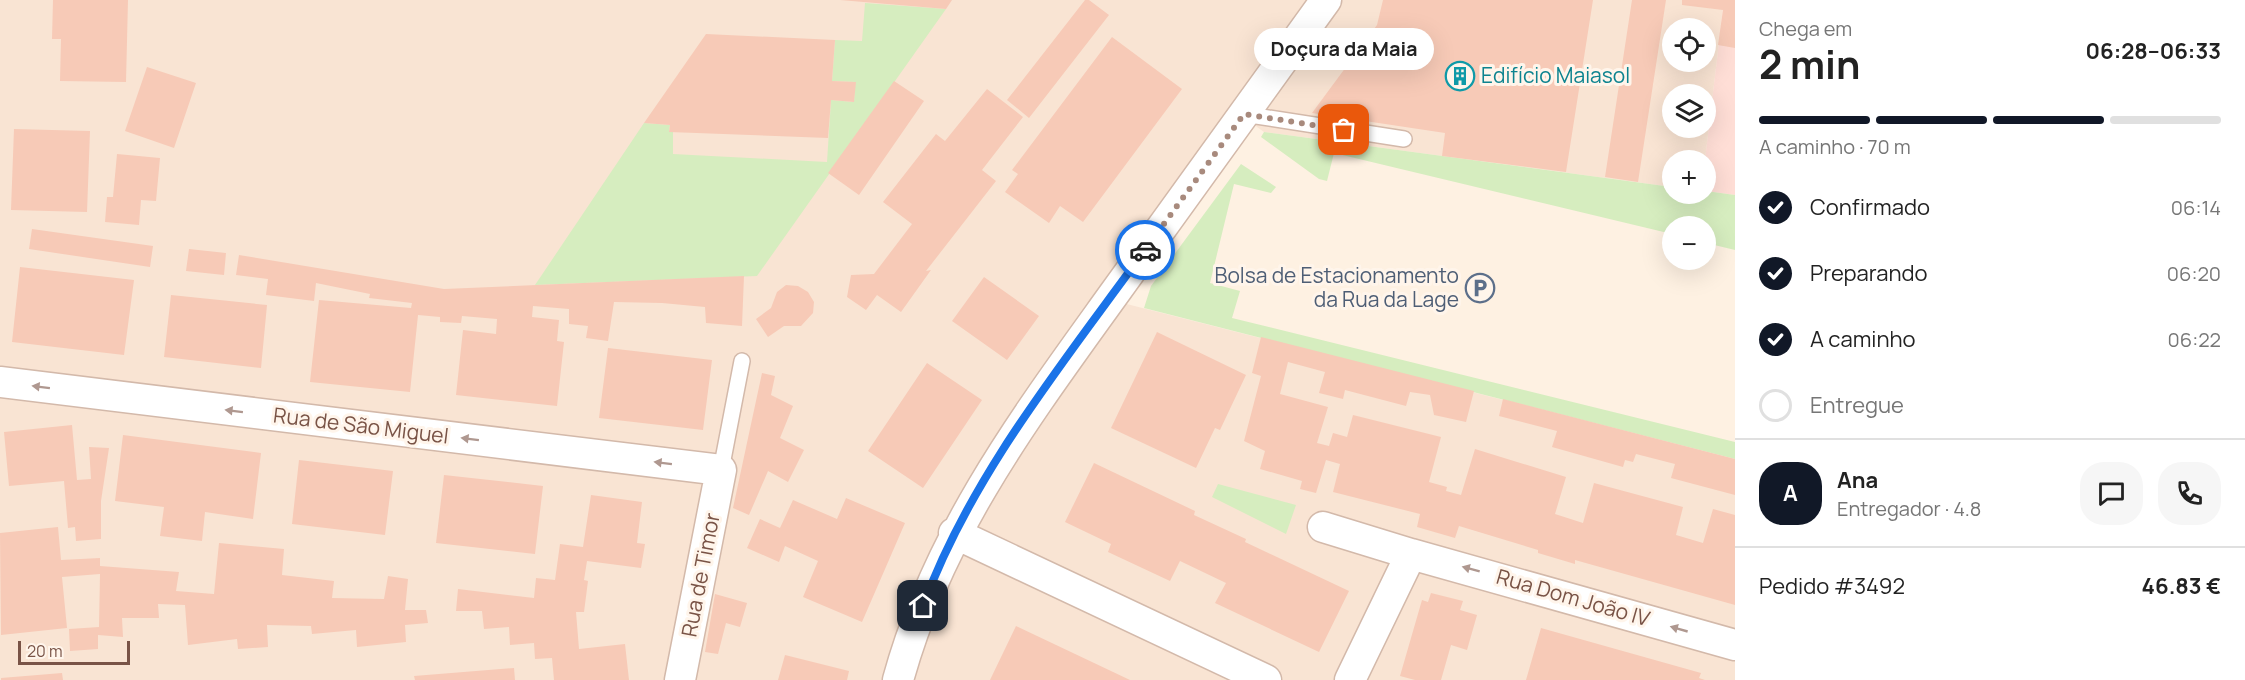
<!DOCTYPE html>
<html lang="pt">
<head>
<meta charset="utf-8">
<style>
	body { margin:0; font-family:Manrope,sans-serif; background:#f6f6f6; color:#222; height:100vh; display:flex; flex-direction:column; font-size:22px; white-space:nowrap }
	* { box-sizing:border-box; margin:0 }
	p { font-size:20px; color:#767676 }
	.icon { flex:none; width:33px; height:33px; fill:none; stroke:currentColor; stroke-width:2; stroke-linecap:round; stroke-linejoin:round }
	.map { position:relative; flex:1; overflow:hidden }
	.drawer { display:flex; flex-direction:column; background:#fff; width:510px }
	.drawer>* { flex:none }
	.controls { position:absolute; left:1662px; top:18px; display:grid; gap:12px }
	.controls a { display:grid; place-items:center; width:54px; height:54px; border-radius:50%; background:#fff; box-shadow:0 6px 24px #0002; font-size:30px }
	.scale { position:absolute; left:18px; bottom:15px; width:112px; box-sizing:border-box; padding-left:6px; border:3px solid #795346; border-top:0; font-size:16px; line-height:21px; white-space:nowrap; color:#795346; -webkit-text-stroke:4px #fff5eb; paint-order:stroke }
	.pin { position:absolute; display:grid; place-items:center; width:51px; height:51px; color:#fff; margin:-26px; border-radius:12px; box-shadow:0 3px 9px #0006 }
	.courier { position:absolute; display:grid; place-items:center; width:60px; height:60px; margin:-30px; border:4px solid #1a73e8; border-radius:50%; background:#fff; color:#222; box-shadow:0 2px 8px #0007 }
	.bubble { position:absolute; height:42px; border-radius:21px; background:#fff; box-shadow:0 6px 24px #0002; font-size:20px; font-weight:700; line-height:42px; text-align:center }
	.headline em { font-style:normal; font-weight:700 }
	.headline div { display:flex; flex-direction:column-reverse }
	.headline { display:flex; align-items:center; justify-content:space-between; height:102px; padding:0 24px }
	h1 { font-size:39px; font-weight:700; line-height:45px }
	.bar { display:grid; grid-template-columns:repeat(4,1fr); gap:9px 6px; align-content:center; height:72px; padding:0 24px }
	.bar i { height:8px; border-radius:4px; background:#e0e0e0 }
	.bar .on { background:#111827 }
	.bar p { grid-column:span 4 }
	.line { display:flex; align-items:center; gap:15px; padding:0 24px; border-top:2px solid #e0e0e0 }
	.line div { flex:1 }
	.round { display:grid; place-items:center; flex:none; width:63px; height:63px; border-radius:24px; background:#f6f6f6 }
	ol { padding:0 24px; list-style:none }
	li { display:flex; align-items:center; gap:18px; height:66px }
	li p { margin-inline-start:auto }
	li .icon { padding:6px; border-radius:50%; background:#111827; color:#fff; stroke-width:4 }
	li:last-child { color:#767676 }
	li i { width:33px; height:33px; border:3px solid #e0e0e0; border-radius:50% }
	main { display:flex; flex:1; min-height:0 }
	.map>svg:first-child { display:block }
	.residential { fill:#f9e4d3; fill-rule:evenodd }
	.commercial { fill:#ffded6 }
	.green { fill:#d6edbf }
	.building { fill:#f7cab7 }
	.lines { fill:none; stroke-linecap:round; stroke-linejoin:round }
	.lane-casing { stroke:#d3b9aa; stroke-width:18 }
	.street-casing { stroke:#d3b9aa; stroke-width:33 }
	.lane { stroke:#fff; stroke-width:15 }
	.street { stroke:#fff; stroke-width:30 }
	.oneway { fill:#af9890 }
	.done { stroke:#a88a7d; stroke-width:6; stroke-dasharray:0 10.8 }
	.route { stroke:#1a73e8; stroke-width:8 }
	.labels { text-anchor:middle; stroke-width:6; stroke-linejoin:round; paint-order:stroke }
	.culture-label { font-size:21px; fill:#0d838f; stroke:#fff5eb; text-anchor:start }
	.service-label { font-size:21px; fill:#4e5e75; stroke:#fff5eb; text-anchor:end }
	.street-label { font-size:21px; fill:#795346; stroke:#fff5eb }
</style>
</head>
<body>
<main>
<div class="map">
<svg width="1735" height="680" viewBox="0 0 1735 680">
	<rect width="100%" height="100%" fill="#fef1e2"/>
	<path class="residential" d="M0 0H1320L1012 428 892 680H0Z
		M1331 0H1724L1705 160H1672V187L1264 132 1246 119ZM1672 28H1706V62H1672ZM1672 94H1706V128H1672Z
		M1111 300 1735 459V680H1273L959 531Z
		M956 537 1260 680H903Z"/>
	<path class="commercial" d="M1724 0H1735V195L1706 191 1705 160Z"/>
	<path class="green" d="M865 3 946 9 757 276 535 285 644 123 670 125 669 131 673 132V154L827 162 831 100 854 102 855 82 832 81 835 40 862 41Z
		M1264 132 1672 187V194H1706V191L1735 195V250L1706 243V226H1672V234L1334 153 1327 181 1319 179 1261 137Z
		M1241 164 1276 187 1271 193 1234 184 1210 283 1240 291 1232 318 1735 442V459L1144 308 1151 286Z
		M1218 484 1296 505 1286 534 1212 497Z"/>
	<path class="building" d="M53 0H128L126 82 60 81 61 39H52Z
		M840 0H952L946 9Z
		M1085 0H1089L1109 15 1029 118 1007 100Z
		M1383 0H1593L1566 172 1442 156 1445 133 1312 113 1377 25Z
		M1632 0H1666L1638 182 1605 177Z
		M1682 0H1735V48L1718 45 1723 10 1682 5Z
		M706 34 835 40 832 81 856 82 854 102 831 100 828 138 669 132 670 125 644 123Z
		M1112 37 1182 89 1083 222 1060 206 1049 223 1005 192 1018 174 1012 170Z
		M147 67 196 83 174 148 125 131Z
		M894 81 924 101 859 195 828 173Z
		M987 89 1023 117 982 170 996 181 926 271 931 270 901 312 877 295 866 310 847 297 851 275 874 274 912 224 883 202 936 134 945 141Z
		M14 129 90 131 87 212 11 210Z
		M117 154 160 158 156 201 141 200 139 225 105 222 107 197H113Z
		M32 229 153 246 150 267 29 249Z
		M189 249 226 253 224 275 186 271Z
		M239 255 444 289 744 276 742 326 706 323 705 307 662 303 614 302 608 341 586 338 588 326 569 324V309L533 306 532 317 559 320 557 341 564 342 557 406 456 395 463 330 496 334 497 319 462 316 461 323 440 322V317L418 315 410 392 310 382 319 300 411 308 412 303 369 298 370 294 316 283 314 301 266 295 268 279 236 275Z
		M20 267 134 280 124 355 12 342Z
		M984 277 1039 316 1007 360 952 321Z
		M786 285 798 286 808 292 814 302 813 313 801 326H784L768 337 756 319 771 308 777 292Z
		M171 295 267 305 261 368 164 357Z
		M1157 332 1246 375 1220 430 1215 428 1196 468 1111 428Z
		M1261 337 1474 391 1466 422 1434 415 1430 395 1410 392 1406 406 1345 390 1343 399 1319 393 1325 372 1288 362 1280 394 1328 407 1317 443 1329 446 1333 433 1347 437 1353 415 1441 437 1429 482 1447 487 1446 491 1461 495 1475 449 1566 477 1555 514 1583 523 1594 483 1683 507 1676 535 1703 543 1713 509 1735 515V605L1575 560V564L1538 553V550L1459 526 1455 538 1417 527 1420 514 1333 492 1340 464 1326 460 1316 493 1300 489 1302 481 1260 469 1265 451 1244 441 1261 376 1252 373Z
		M608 348 712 360 703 430 599 418Z
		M927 363 982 400 923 488 868 451Z
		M762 373 775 376 771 395 793 406 780 438 804 450 788 482 768 471 749 515 733 508Z
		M1503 399 1735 459V495L1671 478 1675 464 1636 454 1633 462 1625 460 1623 467 1552 447 1557 431 1499 416Z
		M72 425 77 480 91 479 89 447 109 448 101 501V539L76 541 75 527 68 528 64 481 9 486 4 432Z
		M123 435 261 453 253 519 205 512 202 541 160 536 164 507 115 501Z
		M299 460 393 471 385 535 292 524Z
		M1094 463 1195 511 1194 515 1246 539 1245 542 1349 591 1319 652 1215 603 1226 583 1180 561 1170 581 1108 552 1111 544 1065 522Z
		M444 475 543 486 535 554 436 543Z
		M591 495 642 502 637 543 645 544 641 568 587 561 584 580 588 581 584 612H576L579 649 625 644 629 680H554L552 658 535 659 534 643 510 645 509 627 484 629 482 611H456L458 589 534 598 536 578 555 580 560 544 583 547Z
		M846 498 905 523 862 622 803 597 818 561 785 546 779 562 747 548 760 519 780 528 793 500 837 519Z
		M58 527 61 560 100 558V566L179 572 176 591 214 594 219 543 284 549 282 575 334 581 332 598 384 599 388 576 408 579 405 610H426L428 623 405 625 406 642 357 647 356 630 312 634 311 626 267 625 268 647 238 649 237 639 188 645 185 605 158 604 159 618H122L123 637 98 635V649L70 651 69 629 99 627 100 574 62 577 67 628 1 635 0 533Z
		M1431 593 1463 601 1460 610 1477 615 1467 650 1451 645 1441 680H1415L1400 676 1422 600 1428 602Z
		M715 594 747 603 740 627 726 623 718 654 705 652Z
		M1016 626 1130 680H990Z
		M1541 628 1701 673 1699 678 1705 680H1526Z
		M785 655 849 671 847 680H778Z
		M514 668 515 680H415L414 676Z
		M62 673 63 680H1V678Z"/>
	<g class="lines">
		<g class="lane-casing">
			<path id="lane" d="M1243 114 1404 139
				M721 470 742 361"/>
		</g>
		<g class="street-casing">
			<path id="street" d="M0 382 721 470 680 680
				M1323 527 1411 554
				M954 533 1266 680
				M898 680C938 534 1024 419 1111 298 1182 198 1254 99 1326 0
				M1350 680 1411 554 1735 645"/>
		</g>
		<use href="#lane" class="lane"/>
		<use href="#street" class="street"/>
	</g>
	<defs><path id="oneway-solid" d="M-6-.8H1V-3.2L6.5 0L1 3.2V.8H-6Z" transform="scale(1.5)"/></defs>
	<g class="oneway">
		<use href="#oneway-solid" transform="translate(41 387) rotate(-173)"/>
		<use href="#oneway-solid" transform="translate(234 411) rotate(-173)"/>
		<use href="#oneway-solid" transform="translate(470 439) rotate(-173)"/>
		<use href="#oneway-solid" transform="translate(663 463) rotate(-173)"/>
		<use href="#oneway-solid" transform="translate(1471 569) rotate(-165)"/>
		<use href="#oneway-solid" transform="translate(1679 629) rotate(-164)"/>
	</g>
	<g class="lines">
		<path class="done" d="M1145 250 1244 114 1344 130"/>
		<path class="route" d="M923 606C971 475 1064 362 1145 250"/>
	</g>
	<defs>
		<g id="building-ring" transform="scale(1.5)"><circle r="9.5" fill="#fff5eb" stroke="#0f9aa8" stroke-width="1.5"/><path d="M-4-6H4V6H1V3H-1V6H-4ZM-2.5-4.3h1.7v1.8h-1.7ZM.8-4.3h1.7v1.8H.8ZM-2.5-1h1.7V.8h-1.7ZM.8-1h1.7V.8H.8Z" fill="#0f9aa8"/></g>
		<g id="parking-ring" transform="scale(1.5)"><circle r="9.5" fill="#fff5eb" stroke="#5c6f8a" stroke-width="1.5"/><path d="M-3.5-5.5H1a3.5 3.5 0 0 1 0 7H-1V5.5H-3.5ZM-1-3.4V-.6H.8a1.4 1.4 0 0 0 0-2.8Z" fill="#5c6f8a"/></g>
	</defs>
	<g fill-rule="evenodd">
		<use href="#building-ring" x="1460" y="76"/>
		<use href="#parking-ring" x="1480" y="288"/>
	</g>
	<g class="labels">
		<g class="culture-label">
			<text x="1481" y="83">Edifício Maiasol</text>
		</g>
		<g class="service-label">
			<text x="1459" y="283">Bolsa de Estacionamento<tspan x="1459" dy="24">da Rua da Lage</tspan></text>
		</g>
		<g class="street-label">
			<text transform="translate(361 426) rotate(7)" y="7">Rua de São Miguel</text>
			<text transform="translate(701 575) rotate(-79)" y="7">Rua de Timor</text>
			<text transform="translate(1573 598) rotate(16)" y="7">Rua Dom João IV</text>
		</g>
	</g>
</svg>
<div class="controls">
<a><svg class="icon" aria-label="locate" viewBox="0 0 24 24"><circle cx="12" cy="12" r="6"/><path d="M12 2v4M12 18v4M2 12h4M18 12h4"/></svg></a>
<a><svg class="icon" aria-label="layers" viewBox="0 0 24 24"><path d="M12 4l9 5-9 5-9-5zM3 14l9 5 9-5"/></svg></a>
<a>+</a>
<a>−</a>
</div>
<div class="scale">20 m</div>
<div class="pin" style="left:1344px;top:130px;background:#ea580c"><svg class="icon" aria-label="bag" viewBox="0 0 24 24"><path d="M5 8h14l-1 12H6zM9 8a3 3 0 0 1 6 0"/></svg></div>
<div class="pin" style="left:923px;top:606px;background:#1f2937"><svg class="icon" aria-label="home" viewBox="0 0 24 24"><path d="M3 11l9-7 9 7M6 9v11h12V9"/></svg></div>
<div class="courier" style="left:1145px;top:250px"><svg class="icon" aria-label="car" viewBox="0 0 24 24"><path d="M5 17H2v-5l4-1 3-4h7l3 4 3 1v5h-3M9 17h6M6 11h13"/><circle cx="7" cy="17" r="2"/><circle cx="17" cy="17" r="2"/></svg></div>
<div class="bubble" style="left:1254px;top:28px;width:180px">Doçura da Maia</div>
</div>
<section class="drawer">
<div class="headline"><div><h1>2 min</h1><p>Chega em</p></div><em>06:28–06:33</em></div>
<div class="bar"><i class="on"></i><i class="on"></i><i class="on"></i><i></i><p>A caminho · 70 m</p></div>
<ol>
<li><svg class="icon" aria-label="check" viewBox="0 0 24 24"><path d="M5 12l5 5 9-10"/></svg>Confirmado<p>06:14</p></li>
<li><svg class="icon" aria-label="check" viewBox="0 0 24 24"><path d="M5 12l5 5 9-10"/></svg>Preparando<p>06:20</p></li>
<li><svg class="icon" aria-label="check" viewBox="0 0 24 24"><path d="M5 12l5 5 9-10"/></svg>A caminho<p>06:22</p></li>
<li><i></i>Entregue</li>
</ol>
<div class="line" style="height:108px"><b class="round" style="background:#111827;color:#fff">A</b><div><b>Ana</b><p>Entregador · 4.8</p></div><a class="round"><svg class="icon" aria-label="chat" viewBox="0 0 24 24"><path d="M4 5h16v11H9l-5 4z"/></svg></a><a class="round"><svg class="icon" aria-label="phone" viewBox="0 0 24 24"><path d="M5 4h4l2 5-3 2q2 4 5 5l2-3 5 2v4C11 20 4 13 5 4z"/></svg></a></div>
<div class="line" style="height:78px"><div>Pedido #3492</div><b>46.83 €</b></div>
</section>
</main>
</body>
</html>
